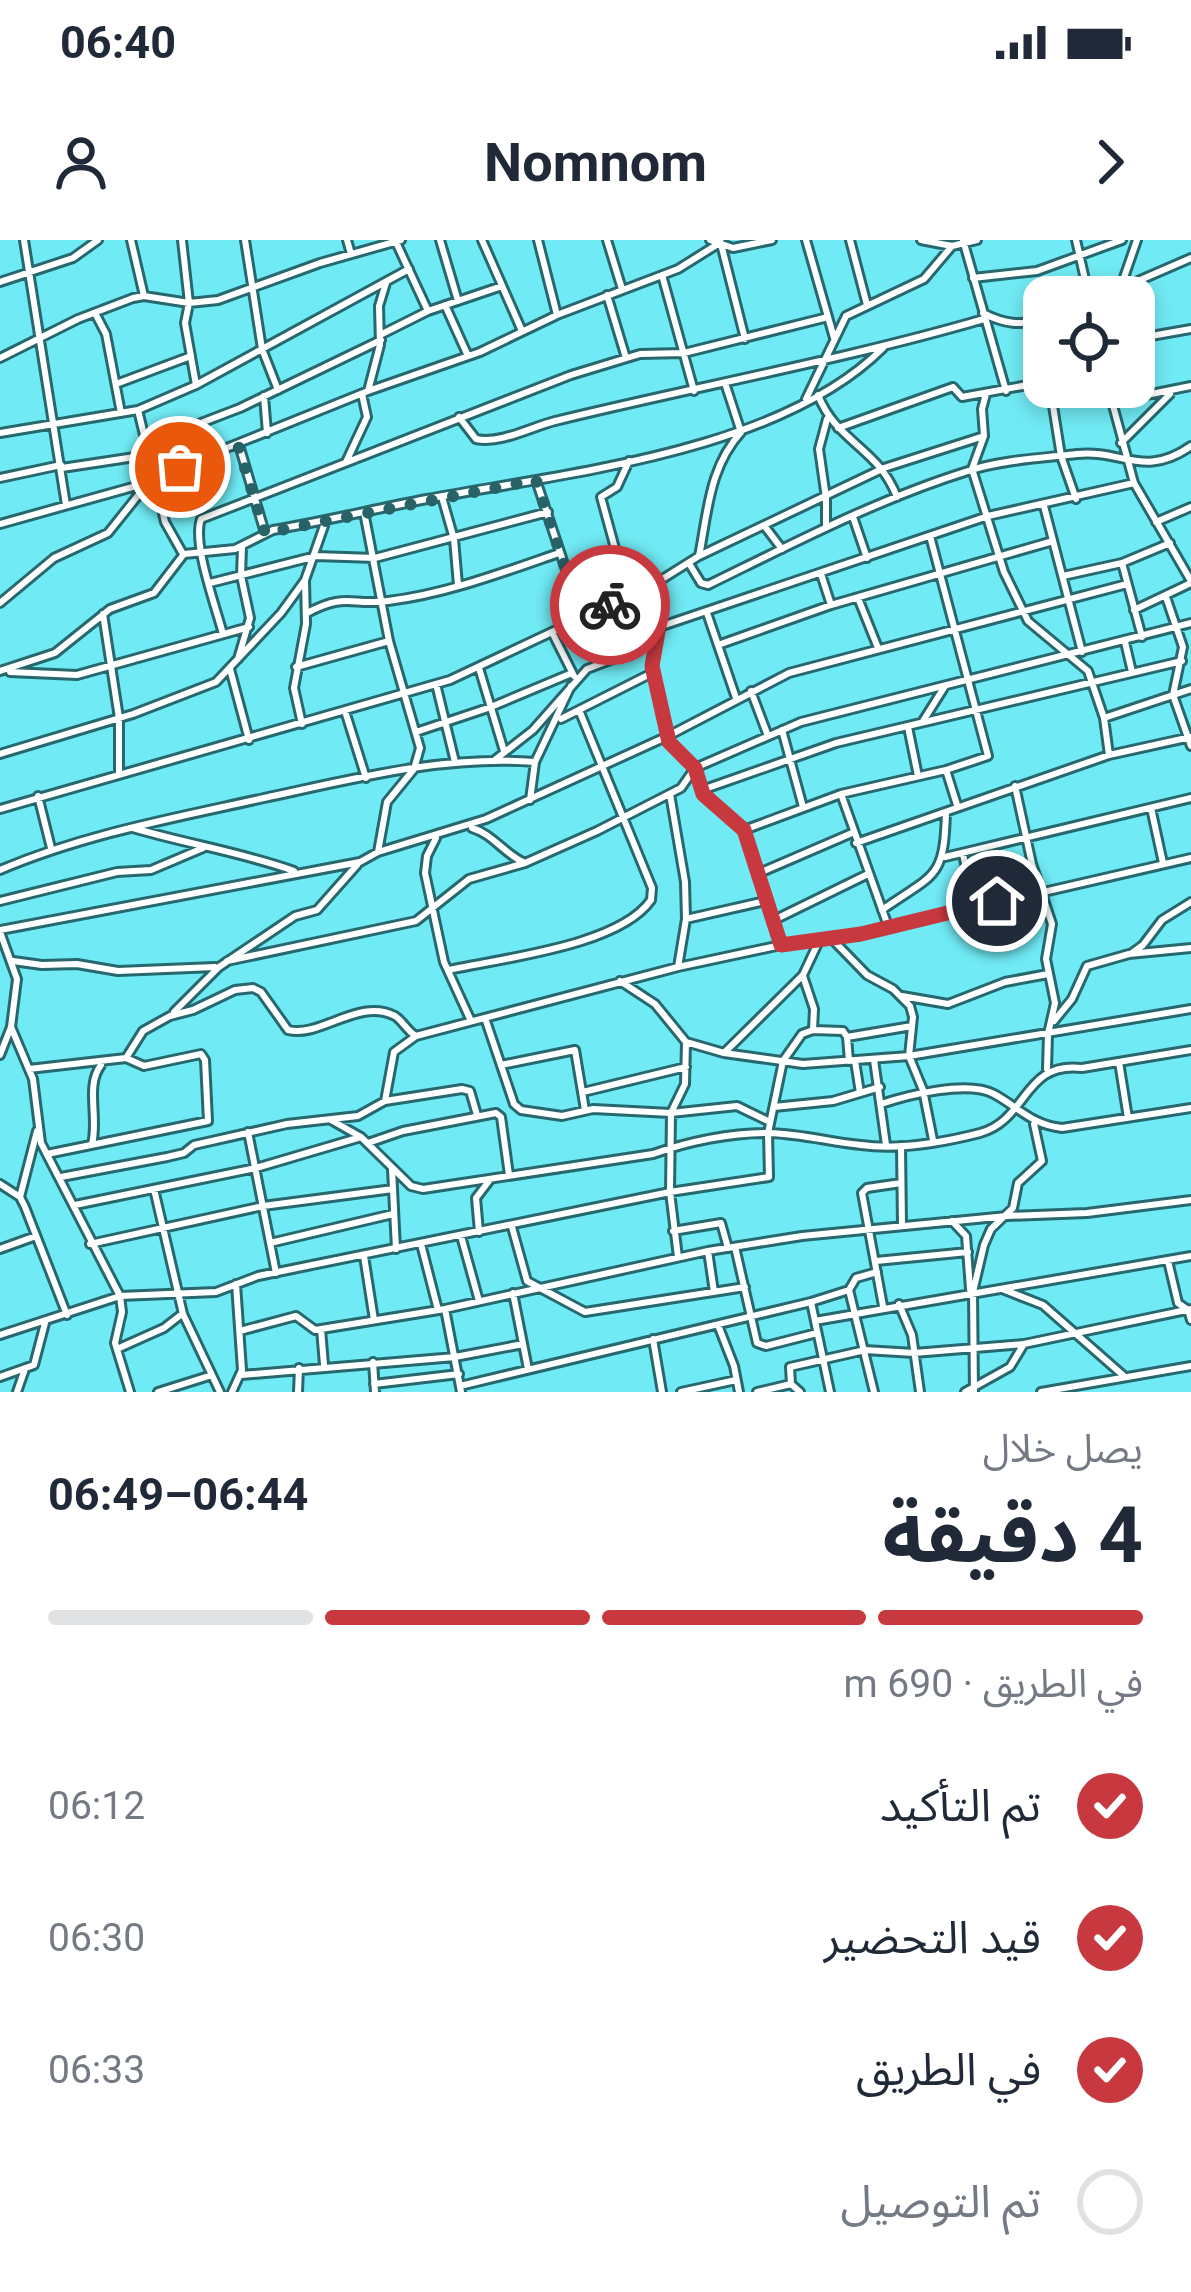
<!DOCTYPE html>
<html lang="ar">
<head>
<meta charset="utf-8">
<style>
	body { margin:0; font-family:Roboto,"Noto Sans Arabic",sans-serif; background:#f2f2f3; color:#1f2937; direction:rtl; height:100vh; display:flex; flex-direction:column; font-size:45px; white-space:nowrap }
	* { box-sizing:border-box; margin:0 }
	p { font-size:39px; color:#747a83 }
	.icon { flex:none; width:66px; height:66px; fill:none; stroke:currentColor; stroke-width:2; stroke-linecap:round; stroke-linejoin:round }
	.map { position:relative; height:1152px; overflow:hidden; direction:ltr }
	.side { display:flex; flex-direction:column; background:#fff; flex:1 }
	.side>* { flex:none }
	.fabs { position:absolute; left:1023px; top:36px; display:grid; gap:24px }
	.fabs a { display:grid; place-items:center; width:132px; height:132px; border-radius:24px; background:#fff; box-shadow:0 6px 18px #0003; font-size:60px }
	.pin { position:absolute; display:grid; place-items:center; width:102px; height:102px; color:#fff; margin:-51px; border:6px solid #fff; border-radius:50%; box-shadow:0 3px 12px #0007 }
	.courier { position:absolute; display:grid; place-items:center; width:120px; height:120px; margin:-60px; border:9px solid #c8393f; border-radius:50%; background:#fff; color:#222; box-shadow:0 3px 15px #0007 }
	.head em { font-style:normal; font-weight:700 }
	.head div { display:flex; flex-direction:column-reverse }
	.head { display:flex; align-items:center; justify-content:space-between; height:204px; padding:0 48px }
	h1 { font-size:78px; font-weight:700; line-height:90px }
	.bar { display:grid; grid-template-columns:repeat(4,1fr); gap:18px 12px; align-content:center; height:144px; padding:0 48px }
	.bar i { height:15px; border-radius:9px; background:#e0e1e3 }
	.bar .active { background:#c8393f }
	.bar p { grid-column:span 4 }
	ol { padding:0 48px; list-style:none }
	li { display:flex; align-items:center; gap:36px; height:132px }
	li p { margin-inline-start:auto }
	li .icon { padding:12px; border-radius:50%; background:#c8393f; color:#fff; stroke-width:4 }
	li:last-child { color:#747a83 }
	li i { width:66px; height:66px; border:6px solid #e0e1e3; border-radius:50% }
	.status { display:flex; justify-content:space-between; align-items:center; height:84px; padding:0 60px; background:#fff; direction:ltr }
	.status svg { height:33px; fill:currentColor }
	header { display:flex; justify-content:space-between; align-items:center; height:156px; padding:0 48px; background:#fff; font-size:54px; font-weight:700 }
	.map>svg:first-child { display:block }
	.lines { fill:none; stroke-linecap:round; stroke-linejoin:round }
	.street-casing { stroke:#26686d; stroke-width:12 }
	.street { stroke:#fff; stroke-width:6 }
	.done { stroke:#276266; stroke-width:12; stroke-dasharray:0 21.6 }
	.route { stroke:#c8393f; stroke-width:15 }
</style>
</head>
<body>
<div class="status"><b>06:40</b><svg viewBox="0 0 49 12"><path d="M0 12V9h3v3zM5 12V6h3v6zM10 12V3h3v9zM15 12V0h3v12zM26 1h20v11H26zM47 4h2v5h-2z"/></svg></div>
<header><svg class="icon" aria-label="forward" viewBox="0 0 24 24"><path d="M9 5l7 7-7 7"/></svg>Nomnom<svg class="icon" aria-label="person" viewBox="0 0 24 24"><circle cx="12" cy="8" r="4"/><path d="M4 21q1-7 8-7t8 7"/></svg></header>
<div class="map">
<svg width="1191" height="1152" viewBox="0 0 1191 1152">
	<rect width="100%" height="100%" fill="#70eaf4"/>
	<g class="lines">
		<g class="street-casing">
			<path id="street" d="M24 0 66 265
				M131 0 144 56
				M182 0 189 63 185 83 196 145
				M245 0 262 109 278 150
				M347 0 351 14
				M395 0 428 71
				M440 0 458 61
				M482 0 522 91
				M538 0 557 75
				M607 0 622 49
				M710 0 733 8 772 0
				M720 0 745 99
				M806 0 834 98
				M850 0 867 65
				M921 0 952 6 977 0
				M963 0 1006 151
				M1076 0 1089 57
				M662 35 694 151
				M973 38 1037 31 1122 0
				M0 42 73 18 98 0
				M1120 49 1137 0
				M607 55 626 118
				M1101 57 1191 18
				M445 65 468 116
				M95 73 106 94 121 173
				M983 73C1004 84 1021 86 1044 79
				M382 94 428 71 502 46
				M1134 99 1191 89
				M0 118 78 79 133 58 144 56 189 63 218 60 320 23 401 0
				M725 143 740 189
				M116 144 191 116
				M1050 147 1061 216 1076 259
				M1108 147 1134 243 1191 341
				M368 151 380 105 379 66 386 43
				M986 154 982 169 984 196 972 229 1004 332 1028 381 1088 431 1104 478 1109 515
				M818 155C837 203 878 207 897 257
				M264 156 267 193
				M806 159 846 76 924 39 952 6
				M1112 162 1191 146
				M138 170 165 282 183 314
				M459 177 476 199C501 204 531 187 555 181 698 146 843 120 984 79
				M838 188 953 147 962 157 1044 142
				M0 193 138 170 196 145 409 29
				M1121 203 1170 154
				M146 204 240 168 381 100
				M239 205 265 293
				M346 222 367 177 362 154
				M62 228 148 215
				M0 238 61 225
				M536 240 582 378
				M442 257 454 299 458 345
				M1044 266 1082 412
				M364 272 389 401 420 508 414 529 387 562 378 612
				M853 277 867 318
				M1156 282 1191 267
				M0 284 147 243
				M826 287V258L819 209 827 179
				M766 288 782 309
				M699 316C708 271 709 227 742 191
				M1122 323 1142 397
				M690 325 701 343 708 345C792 304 878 259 968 231 1001 220 1042 218 1077 214 1122 209 1144 239 1191 206
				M821 334 831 365
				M1063 336 1122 323 1170 303
				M210 343 316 316 375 318 548 272
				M656 343 661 374 653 426 669 502 695 528 703 554 744 590 781 705
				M628 356 601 257 617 247 629 221
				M1166 357 1183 407 1173 455 1191 506
				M858 358 878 408
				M0 363 54 318 108 293 152 238 368 151 480 112 557 75 678 29 718 4
				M1134 370 1191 343
				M307 373C346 352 351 366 388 361 446 354 504 332 559 313
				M707 373 736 458
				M103 374 119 478V534
				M223 394C216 367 192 303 201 279L571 135 640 114 684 113 828 77
				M553 394 574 436
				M1125 402 1132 432
				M718 405 831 365 1053 301
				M238 419 250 378 241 336 242 307
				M296 427 389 401
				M479 428 504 511
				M230 429 249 500
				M0 431 55 413 110 369 154 353 184 314 235 309 273 290C325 281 375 269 427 259 566 233 779 212 883 108
				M10 432 77 435 249 387
				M436 444 455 522
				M751 451 768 496
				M345 471 366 538
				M1104 478 1191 449
				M561 479 654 432
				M923 481 945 446
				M302 484 294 448 306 384 305 340
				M908 487 918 536
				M782 490 803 567
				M416 492 491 467 572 433
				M0 514 133 474 216 442 281 373 305 340 326 280
				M496 519 533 490 587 429 621 416 659 387 988 276 1134 243
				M946 530 957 565
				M1015 546 1032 624 1052 684 1046 719 1055 763 1048 794 1047 829
				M702 550 836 503 1182 421
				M670 554 685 642 686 679 678 727
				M841 554 888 686
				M38 556 51 608
				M530 560 535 522 571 446
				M1151 568 1163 623
				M0 569 450 440 656 343 699 316 884 228 984 196
				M133 588C187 604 241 612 294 631
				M472 588C493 594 504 614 525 623
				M744 590 841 554 946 530 988 516 930 296
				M436 598 427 616 425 633 444 722 471 781
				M856 603 1109 515 1191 497
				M963 614 974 666
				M945 617 1191 558
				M0 630C85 594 174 578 264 558 353 539 444 515 535 522
				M757 634 852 593
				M0 661 117 632 151 630 203 608
				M882 670C935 633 944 640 946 572
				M686 679 765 661
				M772 681 868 634
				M0 690 360 622 378 612 486 579 668 496 789 433 1127 344
				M832 699 867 735 893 749 910 766 913 777 909 816 923 850 933 900
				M1132 713 1143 705 1162 680 1191 662
				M13 721 42 725 77 724 118 731 215 727
				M227 721 416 681 469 639 525 623 597 591 681 548 695 528 801 482 1191 383
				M449 730C502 718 619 706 651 660L652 648 579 470
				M803 736 814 769 813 790
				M620 741 655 764 686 802 724 813 803 824 909 816 1191 769
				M902 756 948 764 1005 742 1048 734
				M174 772 219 727 295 676 317 670 357 625
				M485 778 514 864 521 870 562 876 593 869 671 873 737 866 770 882
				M1054 781 1072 759 1087 726 1129 714 1191 708
				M11 787 33 839 41 903 120 1056 122 1072 115 1103 130 1152
				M847 797 849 821
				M724 813 803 735 819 701
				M0 815 11 787 17 739 0 692
				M126 818 143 791 170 776 193 770 235 750 253 748 261 752 288 790C321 798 359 757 395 776 403 781 407 791 416 796
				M874 820 886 905
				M855 821 860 853
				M1119 822 1128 878
				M501 825 575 810 585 870
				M29 829 126 818 144 826 201 814 205 820 208 881 47 914
				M583 852 686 827
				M385 861 394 812 416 796 678 727 781 705 861 694 1191 618
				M881 864C908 855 968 840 994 854 1018 867 1032 885 1062 888L1191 868
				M774 867 833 861 880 847
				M331 880 361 897 411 946 423 949 653 914C687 902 732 892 770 893 801 894 831 902 861 905 898 910 945 902 980 893 1028 880 1023 821 1082 828L1191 810
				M248 892 276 1033
				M368 903 403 891 496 873 501 877 509 935
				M92 904C99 878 85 846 101 825
				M901 906 902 986
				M392 929 396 1009
				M61 937 167 917 184 913 194 905 287 884 358 876 385 861 462 849 470 851 477 875
				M0 944 20 957 25 967 67 1075
				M154 949 183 1074 220 1152
				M20 957 37 891
				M75 965 256 928 361 897
				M952 981 966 996 970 1049
				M512 987 527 1041 585 1072 745 1047
				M673 991 721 983 728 1008
				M479 992 476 958 489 941
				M461 996 479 1061
				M270 1003 393 974
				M90 1004 263 966 393 949
				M421 1004 438 1070
				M735 1007 757 1103 766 1106 817 1093
				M0 1009 36 996
				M708 1011 714 1052
				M364 1016 374 1080
				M678 1017 670 952 671 873 685 844 686 802
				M876 1021 968 1012
				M1168 1021 1178 1063 1188 1070 1191 1080
				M1002 1049 1043 1065 1125 1137
				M849 1050 874 1152
				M513 1053 528 1129
				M811 1062 830 1152
				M899 1064 912 1095 920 1152
				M883 1066 862 953 867 948 901 943
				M445 1069 461 1152
				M815 1081 1191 1016
				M718 1085 734 1126 739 1152
				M321 1089 324 1125
				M240 1091 296 1076 315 1090 445 1069 708 1011 802 996 1007 976 1087 973 1191 960
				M0 1095 120 1056 216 1052 258 1036 670 952 769 937 768 893 783 821 802 794 813 790 843 791 847 797 912 786
				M653 1099 662 1152
				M117 1109 164 1088 182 1074
				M373 1122 375 1152
				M241 1135 455 1117 523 1104
				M0 1137 34 1125 45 1083
				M374 1144 459 1134
				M791 1144 800 1152
				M460 1146 811 1062 849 1050 856 1038 877 1032
				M17 1152 25 1129
				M158 1152 212 1135
				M232 1152 242 1130 236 1044
				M298 1152 299 1128
				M681 1152 736 1140
				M757 1152 791 1144 790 1127 865 1110 914 1113 1024 1104 1191 1069
				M965 1152 1010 1127 1024 1104
				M974 1152 973 1052 984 1005 991 989 1013 968 1018 943 1042 921 1034 884
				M1041 1152 1191 1126"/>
		</g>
		<use href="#street" class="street"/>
	</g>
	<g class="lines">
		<path class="done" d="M180 227 238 205 265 293 536 240 582 378 610 365"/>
		<path class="route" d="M610 365 656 343 661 374 652 426 669 502 695 528 703 554 744 590 781 705 861 694 997 661"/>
	</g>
</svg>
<div class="fabs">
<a><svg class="icon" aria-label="locate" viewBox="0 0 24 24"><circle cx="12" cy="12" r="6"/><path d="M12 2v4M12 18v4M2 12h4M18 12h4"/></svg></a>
</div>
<div class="pin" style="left:180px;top:227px;background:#ea580c"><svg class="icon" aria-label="bag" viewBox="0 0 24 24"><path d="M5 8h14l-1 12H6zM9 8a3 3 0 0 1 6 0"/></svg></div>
<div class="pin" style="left:997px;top:661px;background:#1f2937"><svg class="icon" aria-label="home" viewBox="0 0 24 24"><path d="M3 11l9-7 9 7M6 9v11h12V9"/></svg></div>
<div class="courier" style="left:610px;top:365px"><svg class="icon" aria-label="bike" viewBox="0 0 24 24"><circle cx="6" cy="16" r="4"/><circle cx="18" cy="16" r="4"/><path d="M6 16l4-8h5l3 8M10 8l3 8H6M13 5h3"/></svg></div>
</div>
<section class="side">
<div class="head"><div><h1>4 دقيقة</h1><p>يصل خلال</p></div><em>06:44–06:49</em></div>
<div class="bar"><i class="active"></i><i class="active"></i><i class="active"></i><i></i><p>في الطريق · 690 m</p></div>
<ol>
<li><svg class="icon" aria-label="check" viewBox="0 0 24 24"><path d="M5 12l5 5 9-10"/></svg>تم التأكيد<p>06:12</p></li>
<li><svg class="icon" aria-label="check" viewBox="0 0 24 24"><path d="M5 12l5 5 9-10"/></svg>قيد التحضير<p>06:30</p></li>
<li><svg class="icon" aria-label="check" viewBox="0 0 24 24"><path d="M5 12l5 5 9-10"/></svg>في الطريق<p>06:33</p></li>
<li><i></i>تم التوصيل</li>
</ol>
</section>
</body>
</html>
